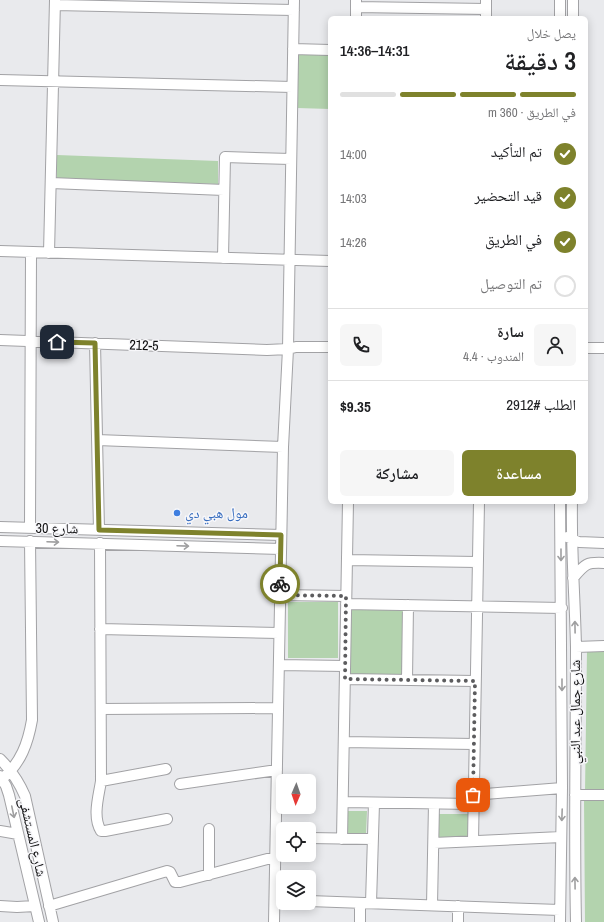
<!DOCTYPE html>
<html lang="ar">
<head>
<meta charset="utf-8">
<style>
	body { margin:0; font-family:"Archivo Narrow","Noto Naskh Arabic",sans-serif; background:#f6f6f6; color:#202124; direction:rtl; height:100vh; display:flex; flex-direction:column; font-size:15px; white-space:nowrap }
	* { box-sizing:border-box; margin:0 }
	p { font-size:13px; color:#757577 }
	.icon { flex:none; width:22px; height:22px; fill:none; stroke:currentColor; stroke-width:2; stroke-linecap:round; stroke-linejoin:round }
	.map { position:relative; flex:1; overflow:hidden; direction:ltr }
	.sheet { position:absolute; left:328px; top:16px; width:260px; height:488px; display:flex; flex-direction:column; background:#fff; border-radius:6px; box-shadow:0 2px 10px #0003; direction:rtl }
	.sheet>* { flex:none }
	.needle { width:26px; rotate:182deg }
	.tools { position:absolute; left:276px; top:774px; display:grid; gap:8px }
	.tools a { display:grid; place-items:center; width:40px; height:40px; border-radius:6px; background:#fff; box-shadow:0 2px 10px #0003; font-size:20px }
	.pin { position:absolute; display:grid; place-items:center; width:34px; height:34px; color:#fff; margin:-17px; border-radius:8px; box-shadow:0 2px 6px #0006 }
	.courier { position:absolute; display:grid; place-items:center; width:40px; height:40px; margin:-20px; border:3px solid #7e822c; border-radius:50%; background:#fff; color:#222; box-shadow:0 1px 5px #0007 }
	.head em { font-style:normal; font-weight:600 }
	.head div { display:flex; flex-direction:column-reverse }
	.head { display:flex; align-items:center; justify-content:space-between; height:68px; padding:0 12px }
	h1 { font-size:26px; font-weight:600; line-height:30px }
	.bar { display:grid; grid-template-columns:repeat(4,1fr); gap:6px 4px; align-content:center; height:48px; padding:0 12px }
	.bar i { height:5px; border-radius:3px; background:#e0e0e0 }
	.bar .on { background:#7e822c }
	.bar p { grid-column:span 4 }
	.line { display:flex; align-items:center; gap:10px; padding:0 12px; border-top:1px solid #e0e0e0 }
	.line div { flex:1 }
	.round { display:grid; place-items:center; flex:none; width:42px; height:42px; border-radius:6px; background:#f6f6f6 }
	ol { padding:0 12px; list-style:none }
	li { display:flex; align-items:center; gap:12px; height:44px }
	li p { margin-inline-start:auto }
	li .icon { padding:4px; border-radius:50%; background:#7e822c; color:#fff; stroke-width:4 }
	li:last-child { color:#757577 }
	li i { width:22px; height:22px; border:2px solid #e0e0e0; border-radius:50% }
	.action { display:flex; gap:8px; margin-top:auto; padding:8px 12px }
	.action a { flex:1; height:46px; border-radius:6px; background:#7e822c; color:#fff; font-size:16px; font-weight:600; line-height:46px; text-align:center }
	.action a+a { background:#f6f6f6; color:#202124 }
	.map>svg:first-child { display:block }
	.green { fill:#b3d3ae }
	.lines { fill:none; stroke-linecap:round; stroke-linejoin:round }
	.minor-casing { stroke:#a2a2a5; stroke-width:12 }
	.minor { stroke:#fff; stroke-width:10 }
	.oneway { stroke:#9f9fa0 }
	.done { stroke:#5c5c5e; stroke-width:4; stroke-dasharray:0 7.2 }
	.route { stroke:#7e822c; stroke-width:5 }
	.shop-dot { fill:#3f7fe0; stroke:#f7f7fa; stroke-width:1.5 }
	.labels { text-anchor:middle; stroke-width:3; stroke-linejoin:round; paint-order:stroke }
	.street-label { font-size:14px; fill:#101011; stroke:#f7f7fa }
	.shop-label { font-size:14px; fill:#366cbe; stroke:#f7f7fa; text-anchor:start }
</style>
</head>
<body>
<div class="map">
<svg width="604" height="922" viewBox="0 0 604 922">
	<rect width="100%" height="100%" fill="#e9eaed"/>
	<path class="green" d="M298 54 330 55V109L297 108Z
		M57 155 218 161V184L57 179Z
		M288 602H338V658H288Z
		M351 608 404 609 403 676 350 675Z
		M587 650H604V792H585Z
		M584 799H604V922H585Z
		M346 811H367L366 834H346Z
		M436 814H470V839H436Z"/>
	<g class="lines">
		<g class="minor-casing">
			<path id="minor" d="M573 0V18
				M55 5 294 10
				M356 7 486 9
				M356 18V0
				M486 18V0
				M560 18V0
				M293 49 330 50
				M0 80 292 87
				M51 183 224 190
				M0 251 330 261
				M49 253 55 0
				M223 258 225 157 291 159
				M0 340 267 350 288 349 296 347H330
				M95 343 99 530
				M586 348H604
				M97 440 283 447
				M572 502C571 550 575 599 576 647 576 739 574 830 576 922
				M0 527 281 535
				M30 528 31 252
				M567 537 579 542 604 543
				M0 541 281 549
				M100 543 101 781C99 795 92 817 101 831H105L167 819
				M347 560 477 562
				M573 578C585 564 586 562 604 563
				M280 595 346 596
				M346 604 562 608
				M100 629 279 633
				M576 647 604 646
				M279 665 345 666
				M345 679 475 681
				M407 680 408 605
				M101 709 277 708
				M344 742 474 744
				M0 759C11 770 19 782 25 796L53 922
				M0 776 6 786 9 795 39 922
				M2 779C21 763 28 743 32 720L30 541
				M101 781 166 769
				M180 784 277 770
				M473 795 562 788
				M575 795H604
				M343 802 473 804
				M0 831 18 834
				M309 838 373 839
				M342 839 348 502
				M473 841 479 502
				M434 843 561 837
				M209 875V829
				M309 901 560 910
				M371 903 374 803
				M432 905 434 804
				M0 906 17 907 35 906
				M49 906 167 871 170 872 175 882H180L275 857
				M274 922 283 447 288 349 294 0
				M360 922V903
				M458 922V906
				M560 922 562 788 560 502"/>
		</g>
		<use href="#minor" class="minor"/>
	</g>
	<defs><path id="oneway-shaft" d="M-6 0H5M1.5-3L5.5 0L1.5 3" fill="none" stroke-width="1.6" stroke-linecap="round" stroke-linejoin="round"/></defs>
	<g class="oneway">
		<use href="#oneway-shaft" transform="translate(53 542) rotate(2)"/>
		<use href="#oneway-shaft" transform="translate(183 546) rotate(2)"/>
		<use href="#oneway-shaft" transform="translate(561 555) rotate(90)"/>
		<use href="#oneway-shaft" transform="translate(575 627) rotate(-91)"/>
		<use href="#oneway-shaft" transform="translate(562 685) rotate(90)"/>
		<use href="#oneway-shaft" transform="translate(13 812) rotate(78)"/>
		<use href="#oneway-shaft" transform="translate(562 815) rotate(92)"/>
		<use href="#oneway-shaft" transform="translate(575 883) rotate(-91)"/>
	</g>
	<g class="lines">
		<path class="done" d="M280 584V595L346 596 345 679 475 681 473 795"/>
		<path class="route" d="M57 342 95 343 99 530 281 535 280 584"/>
	</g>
	<circle class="shop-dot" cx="177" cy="513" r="4"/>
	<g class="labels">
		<g class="street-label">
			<text transform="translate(144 345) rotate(2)" y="5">212-5</text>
			<text transform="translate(57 528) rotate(1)" y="5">شارع 30</text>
			<text transform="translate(575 712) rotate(-90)" y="5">شارع جمال عبد النبي</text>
			<text transform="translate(33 837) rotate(77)" y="5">شارع المستشفى</text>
		</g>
		<g class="shop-label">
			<text x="185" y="518">مول هبي دي</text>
		</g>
	</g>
</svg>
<div class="tools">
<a><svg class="needle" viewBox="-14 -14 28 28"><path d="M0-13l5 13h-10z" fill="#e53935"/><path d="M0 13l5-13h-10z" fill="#757577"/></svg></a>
<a><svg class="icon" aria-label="locate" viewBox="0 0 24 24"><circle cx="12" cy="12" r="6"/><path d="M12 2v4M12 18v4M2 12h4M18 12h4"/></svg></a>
<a><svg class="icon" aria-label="layers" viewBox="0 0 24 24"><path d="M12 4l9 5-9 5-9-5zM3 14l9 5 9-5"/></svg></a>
</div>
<div class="pin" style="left:473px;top:795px;background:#ea580c"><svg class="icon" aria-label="bag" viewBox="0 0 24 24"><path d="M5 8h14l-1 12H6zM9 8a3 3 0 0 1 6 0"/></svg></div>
<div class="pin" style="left:57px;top:342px;background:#1f2937"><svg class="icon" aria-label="home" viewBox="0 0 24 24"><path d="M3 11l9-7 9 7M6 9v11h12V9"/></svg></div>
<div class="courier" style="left:280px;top:584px"><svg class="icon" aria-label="bike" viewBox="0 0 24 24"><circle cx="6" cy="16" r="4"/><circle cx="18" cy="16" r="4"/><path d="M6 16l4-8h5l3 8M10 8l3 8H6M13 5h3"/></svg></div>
<section class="sheet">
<div class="head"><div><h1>3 دقيقة</h1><p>يصل خلال</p></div><em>14:31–14:36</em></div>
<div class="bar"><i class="on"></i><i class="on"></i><i class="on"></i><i></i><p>في الطريق · 360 m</p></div>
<ol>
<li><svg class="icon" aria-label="check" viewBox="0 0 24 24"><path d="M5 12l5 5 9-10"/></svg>تم التأكيد<p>14:00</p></li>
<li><svg class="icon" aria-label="check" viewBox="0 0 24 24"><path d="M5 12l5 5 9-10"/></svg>قيد التحضير<p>14:03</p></li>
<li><svg class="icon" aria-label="check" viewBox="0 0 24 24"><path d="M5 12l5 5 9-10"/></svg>في الطريق<p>14:26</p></li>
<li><i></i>تم التوصيل</li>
</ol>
<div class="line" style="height:72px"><a class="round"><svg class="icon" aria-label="person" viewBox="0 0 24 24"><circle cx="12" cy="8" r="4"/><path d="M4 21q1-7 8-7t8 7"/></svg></a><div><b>سارة</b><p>المندوب · 4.4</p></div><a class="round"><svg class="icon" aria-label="phone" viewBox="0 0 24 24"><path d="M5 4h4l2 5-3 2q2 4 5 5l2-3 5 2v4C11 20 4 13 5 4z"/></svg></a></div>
<div class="line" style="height:52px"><div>الطلب #2912</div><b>$9.35</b></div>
<div class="action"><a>مساعدة</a><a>مشاركة</a></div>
</section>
</div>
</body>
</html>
